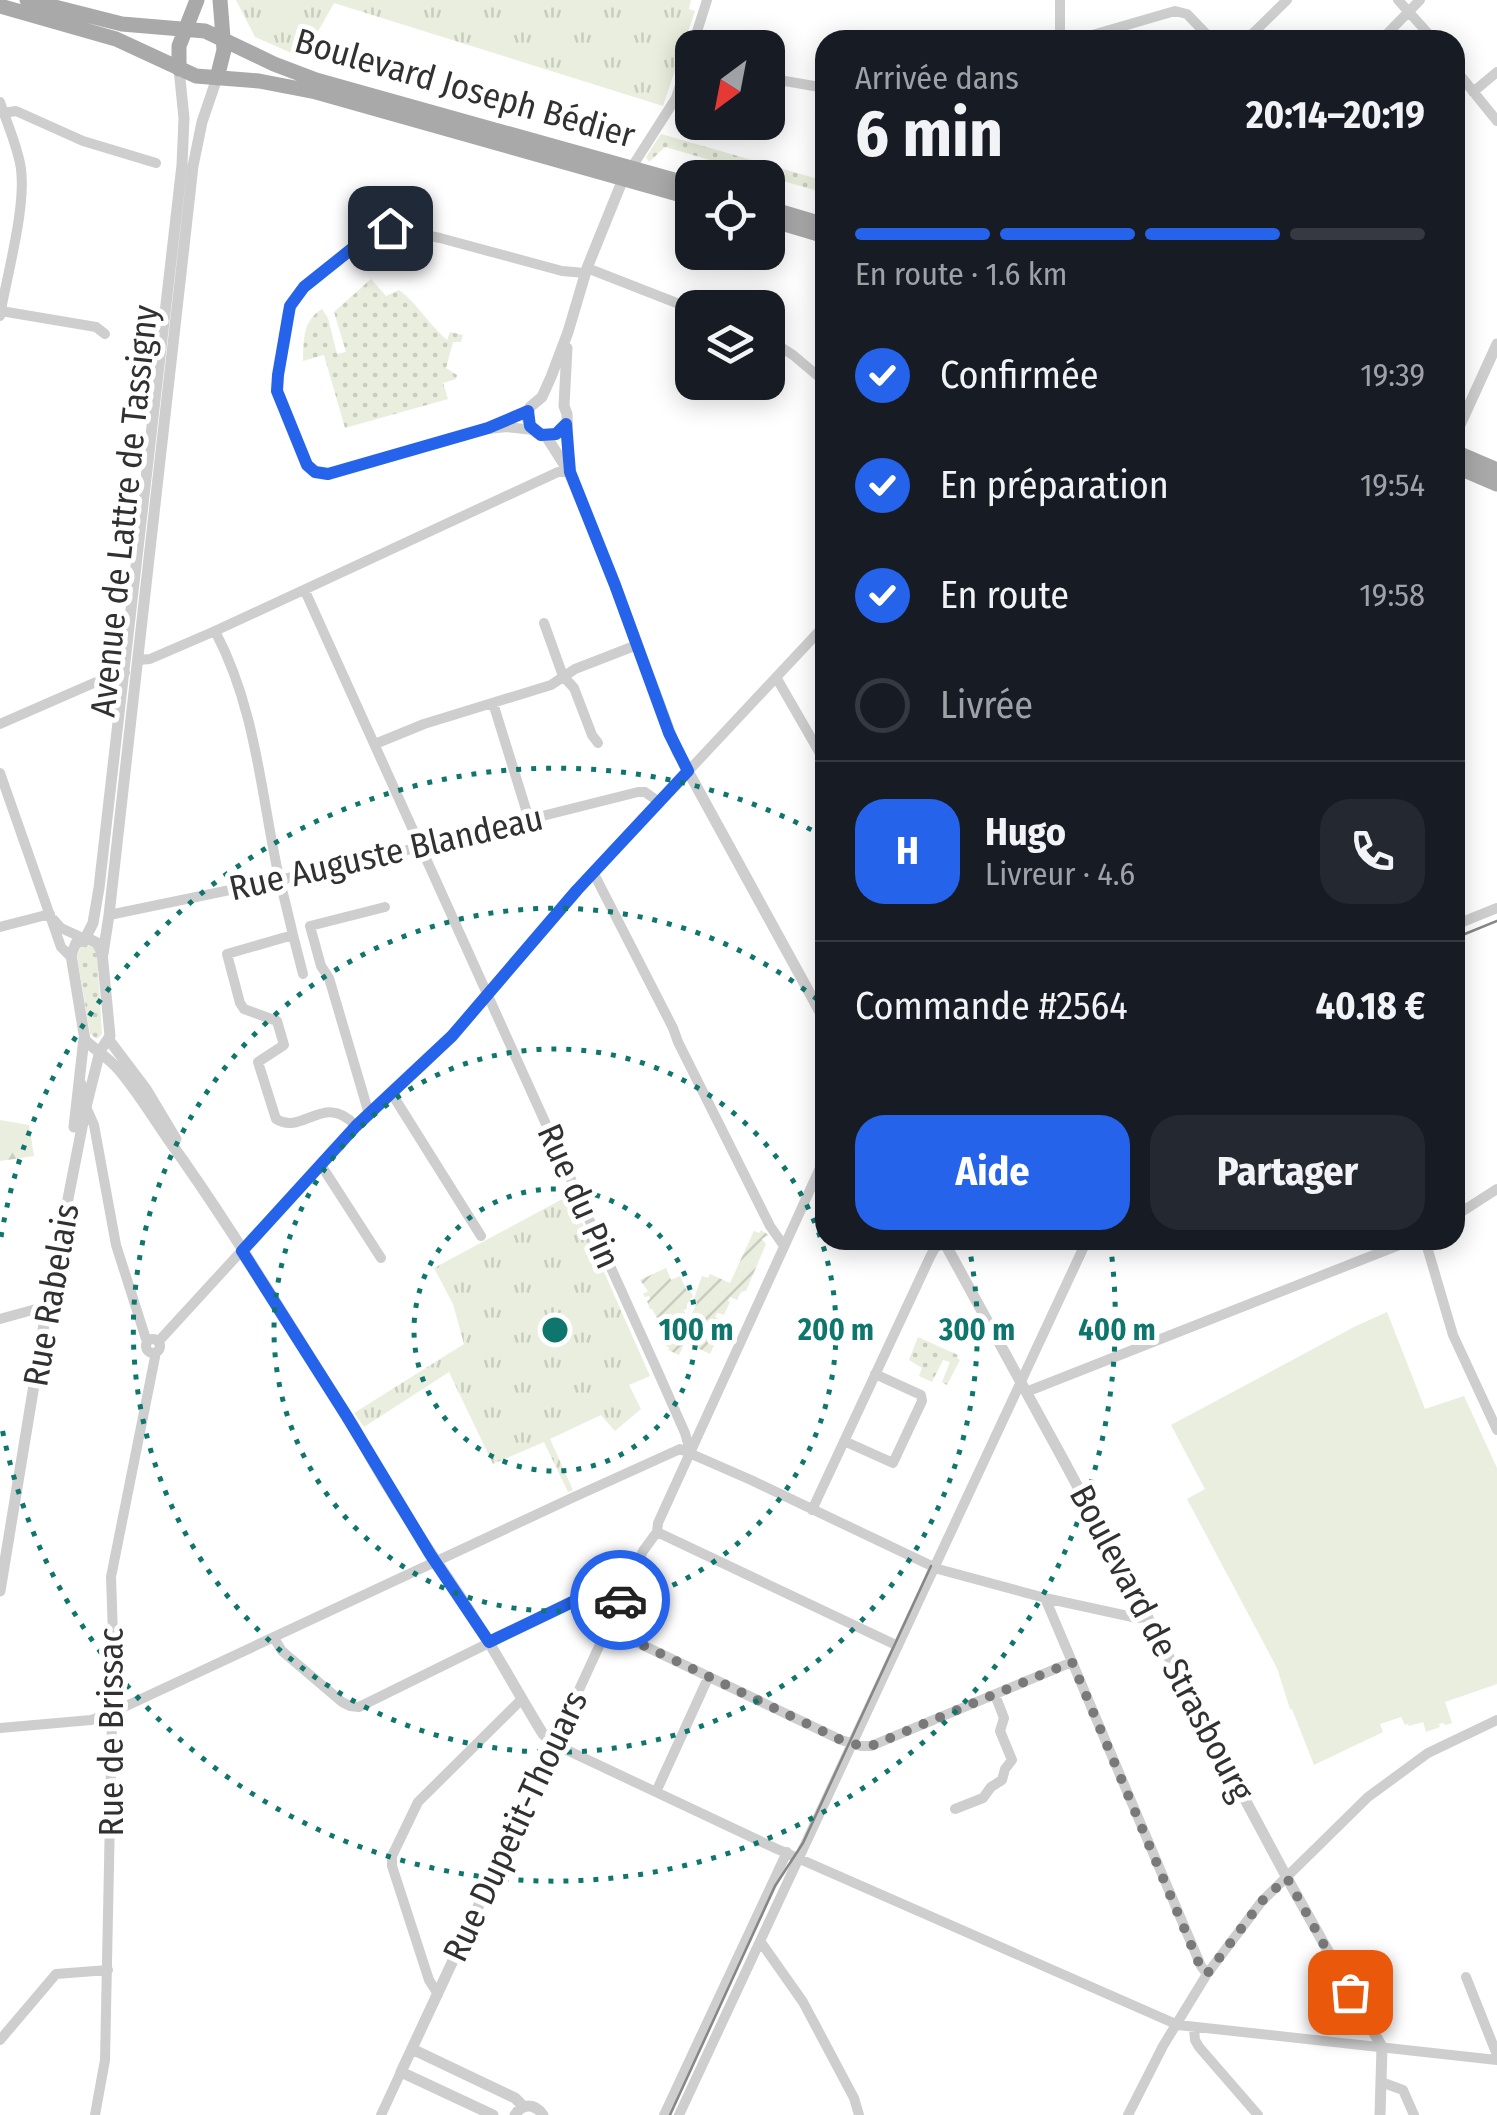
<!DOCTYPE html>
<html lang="fr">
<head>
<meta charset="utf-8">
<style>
	body { margin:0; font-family:"Fira Sans Condensed",sans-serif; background:#242831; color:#f1f3f6; height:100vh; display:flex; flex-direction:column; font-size:38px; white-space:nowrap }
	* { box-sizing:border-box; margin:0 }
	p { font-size:32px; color:#9ea1a6 }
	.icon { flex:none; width:55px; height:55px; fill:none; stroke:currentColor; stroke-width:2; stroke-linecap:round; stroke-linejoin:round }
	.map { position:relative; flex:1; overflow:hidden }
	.sheet { position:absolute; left:815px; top:30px; width:650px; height:1220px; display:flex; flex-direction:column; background:#171b24; border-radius:30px; box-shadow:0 5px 25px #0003 }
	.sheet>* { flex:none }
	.needle { width:65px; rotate:212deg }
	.buttons { position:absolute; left:675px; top:30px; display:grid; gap:20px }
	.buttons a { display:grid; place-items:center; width:110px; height:110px; border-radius:20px; background:#171b24; box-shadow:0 5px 25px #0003; font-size:50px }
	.pin { position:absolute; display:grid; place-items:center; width:85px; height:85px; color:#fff; margin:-42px; border-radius:20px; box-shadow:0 5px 15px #0006 }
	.courier { position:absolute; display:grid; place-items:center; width:100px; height:100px; margin:-50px; border:8px solid #2563eb; border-radius:50%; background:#fff; color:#222; box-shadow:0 2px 12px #0007 }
	.overview em { font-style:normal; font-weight:700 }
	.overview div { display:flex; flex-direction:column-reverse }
	.overview { display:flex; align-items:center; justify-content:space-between; height:170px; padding:0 40px }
	h1 { font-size:65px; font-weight:700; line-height:75px }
	.bar { display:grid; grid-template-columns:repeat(4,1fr); gap:15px 10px; align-content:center; height:120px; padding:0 40px }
	.bar i { height:12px; border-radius:8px; background:#363941 }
	.bar .selected { background:#2563eb }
	.bar p { grid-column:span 4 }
	.line { display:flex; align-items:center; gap:25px; padding:0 40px; border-top:2px solid #363941 }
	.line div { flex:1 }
	.round { display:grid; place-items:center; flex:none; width:105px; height:105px; border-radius:30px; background:#242831 }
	ol { padding:0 40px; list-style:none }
	li { display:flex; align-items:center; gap:30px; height:110px }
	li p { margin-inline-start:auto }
	li .icon { padding:10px; border-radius:50%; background:#2563eb; color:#fff; stroke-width:4 }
	li:last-child { color:#9ea1a6 }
	li i { width:55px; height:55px; border:5px solid #363941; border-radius:50% }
	.button { display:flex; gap:20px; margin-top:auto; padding:20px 40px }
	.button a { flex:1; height:115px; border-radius:30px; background:#2563eb; color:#fff; font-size:40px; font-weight:700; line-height:115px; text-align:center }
	.button a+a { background:#242831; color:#f1f3f6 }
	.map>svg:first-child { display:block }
	.grass { fill:url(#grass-dots) }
	.forest { fill:url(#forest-firs) }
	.park { fill:url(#park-tufts) }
	.garden { fill:url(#garden-furrows) }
	.pitch { fill:#e9eede }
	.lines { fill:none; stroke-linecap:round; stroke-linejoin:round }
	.minor { stroke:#cecece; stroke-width:10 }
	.tertiary { stroke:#cecece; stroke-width:11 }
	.primary { stroke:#a9a9a9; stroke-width:15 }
	.tram { stroke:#868686; stroke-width:2.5 }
	.done { stroke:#797979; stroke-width:10; stroke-dasharray:0 18 }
	.route { stroke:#2563eb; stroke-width:12 }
	.ring { fill:none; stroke:#0f766e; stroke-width:5; stroke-dasharray:5 10 }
	.labels { text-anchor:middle; stroke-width:10; stroke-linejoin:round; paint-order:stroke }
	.street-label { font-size:35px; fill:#313131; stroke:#fff }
	.centre { fill:#0f766e; stroke:#fff; stroke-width:5 }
	.ring-label { font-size:30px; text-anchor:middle; font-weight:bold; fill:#0f766e; stroke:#fff; stroke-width:10; stroke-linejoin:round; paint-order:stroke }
</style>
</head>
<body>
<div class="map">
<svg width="1497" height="2115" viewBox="0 0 1497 2115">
	<defs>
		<pattern id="grass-dots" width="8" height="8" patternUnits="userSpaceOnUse" patternTransform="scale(2.5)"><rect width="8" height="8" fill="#e9eede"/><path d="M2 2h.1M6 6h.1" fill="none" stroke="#c8cdbf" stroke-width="1.8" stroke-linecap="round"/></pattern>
		<pattern id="forest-firs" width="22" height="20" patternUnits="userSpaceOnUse" patternTransform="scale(2.5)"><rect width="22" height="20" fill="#e9eede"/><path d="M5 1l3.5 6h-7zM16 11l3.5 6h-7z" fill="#c8cdbf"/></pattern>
		<pattern id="park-tufts" width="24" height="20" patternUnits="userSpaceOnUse" patternTransform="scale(2.5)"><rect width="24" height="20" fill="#e9eede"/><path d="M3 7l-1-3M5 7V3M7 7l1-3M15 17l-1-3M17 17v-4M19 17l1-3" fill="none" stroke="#c8cdbf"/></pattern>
		<pattern id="garden-furrows" width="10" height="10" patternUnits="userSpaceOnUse" patternTransform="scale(2.5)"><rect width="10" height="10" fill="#e9eede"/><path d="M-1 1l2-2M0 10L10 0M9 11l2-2" fill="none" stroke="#c8cdbf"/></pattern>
	</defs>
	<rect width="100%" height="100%" fill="#fff"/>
	<path class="grass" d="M661 134 825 181V193L665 147 649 162 646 157Z
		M371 279 386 296 399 290C418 304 429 325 447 340L450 332 463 335 461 342H453L446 368 457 375 456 379 443 383 448 399 345 428 324 355 303 361C304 340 302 321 322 309L328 318 337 354 346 352 334 312Z
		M87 945 93 947 97 952 102 1034 97 1039 90 1034 77 956 81 947Z
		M918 1337 958 1355 957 1358 960 1360 947 1385 942 1382 950 1362 943 1360 932 1382 919 1376 922 1368 909 1360Z"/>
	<path class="forest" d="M0 1120 29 1125 34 1156 0 1161Z"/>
	<path class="park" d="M236 0H691L689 9 695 11 663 106 334 3 303 58 255 37Z
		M570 1195 650 1376 629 1385 641 1409 615 1431 601 1415 550 1439 573 1490 568 1492 544 1442 493 1464 449 1372 364 1427 354 1413 464 1344 453 1304 434 1268Z"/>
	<path class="garden" d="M761 1230 769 1235 762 1239 766 1244 746 1291 741 1292 737 1300 730 1297 728 1301 730 1302 724 1315 717 1313 715 1317 719 1319 710 1338 716 1341 710 1354 685 1342 679 1355 668 1350 669 1347 666 1346 659 1326 664 1322 661 1316 657 1318 652 1309H650L647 1301 650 1299 649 1296 645 1297 643 1294 648 1291 640 1280 666 1268 671 1280 680 1276 687 1291 690 1290 693 1296 687 1304V1309L683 1310 685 1312 684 1317 689 1319 697 1303 693 1301 702 1276 708 1278 710 1274 730 1283 754 1231 759 1233Z"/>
	<path class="pitch" d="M1387 1312 1425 1409 1464 1396 1497 1468V1684L1445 1702 1452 1723 1446 1725 1443 1723 1439 1724 1440 1727 1426 1732 1423 1722 1409 1726 1408 1724 1405 1725 1401 1717 1380 1724 1383 1732 1314 1765 1292 1709H1290L1277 1668 1187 1499 1205 1489 1171 1425 1354 1327Z"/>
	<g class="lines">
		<path class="minor" d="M1060 0V40
			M1398 0 1434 40
			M1075 40 1175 11 1187 14 1212 40
			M1246 40 1287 0
			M1381 40 1420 0
			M1455 69 1497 121
			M768 78 825 88
			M1473 92 1497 72
			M0 102C7 124 18 147 21 169 26 209 7 274 0 316
			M3 113 16 111 83 141 156 163
			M630 170 676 98 707 0
			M587 268 692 309
			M1 311 96 327 105 334
			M768 339 793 355 825 382
			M499 424 528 411
			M533 430 507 427 488 429 328 475 315 472 307 465 277 391 278 375 288 312 300 291 369 235 383 229H396L440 238 562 271 585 273
			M305 591 654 1363 685 1433 690 1451
			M544 623 563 676 574 688 592 735 598 743
			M215 631C255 707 260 786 277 868 282 890 288 913 293 935
			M138 660 150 659 215 631 558 472H569
			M776 677 825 762
			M493 703 529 819
			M0 724 119 672 125 673
			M375 744 424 724 551 685 575 669 637 645
			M0 773 61 947 71 957
			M594 874 673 1028 678 1042 770 1226 784 1246
			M109 915 293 877H300L638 792H645L659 802
			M54 920 61 928 85 939
			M1455 925 1497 908
			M0 927 50 914
			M303 974 293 935 227 954 240 1003 244 1009 277 1021 284 1045 258 1062 276 1119C303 1136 324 1091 356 1126
			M81 1083 84 1092 82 1098 94 1125 116 1245 146 1339 148 1341
			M392 1094 481 1236
			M369 1114 329 978 321 966 310 926 385 907
			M825 1157 658 1523 657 1532 643 1551 554 1744 777 1849 1178 2025 1497 2060
			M321 1165 381 1258
			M1455 1216 1497 1189
			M1425 1240 1453 1335 1497 1430
			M0 1319 47 1306
			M146 1346a7 7 0 1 1 14 0a7 7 0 1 1-14 0Z
			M158 1342 356 1126 424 1064 452 1036 577 890 825 625
			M1026 1392 1412 1240
			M844 1441 893 1463 922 1401 921 1395 875 1374
			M812 1510 931 1255 935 1248 944 1243
			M657 1532 898 1646
			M1045 1598 1201 1966 1207 1974
			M607 1628 841 1740 861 1746H871L1072 1662
			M274 1638 282 1651 342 1702 350 1706 359 1707 613 1582 621 1580H630
			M0 1728 91 1720 109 1714 574 1497 680 1449 751 1480 938 1569 1045 1598 1137 1618 1148 1617
			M656 1792 708 1678
			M955 1809 983 1798 991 1787 1002 1780 1005 1769 1012 1760 1000 1731 1004 1718 995 1695
			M760 1941 803 2002 854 2098 859 2115
			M1466 1977 1497 2055
			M438 1994 429 1980 392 1866V1856L418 1802 522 1699
			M1194 2029 1195 2040 1199 2047 1258 2115
			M0 2040 56 1974 108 1970
			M1381 2082 1403 2090 1414 2115
			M95 2115 105 2060 112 1719 115 1694 111 1577 156 1352
			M381 2115 401 2072
			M664 2115 787 1852
			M679 2115 1087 1240
			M1128 2115 1163 2046 1207 1974 1262 1901 1368 1797 1428 1753 1497 1720"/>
		<path class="tertiary" d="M623 179 587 268 568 332 551 377 542 397 530 407 527 418 530 426 537 433 546 436 569 472 615 585 677 751 825 1021
			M567 348 564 406 567 414 569 472
			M1455 436 1497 344
			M85 939 93 923 99 888 182 165 184 118 179 69
			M103 954 109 915 193 166 202 122 217 78
			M109 1040 146 1089 176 1139
			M74 1127 84 1038
			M943 1240 1064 1461 1287 1878 1382 2047 1380 2115
			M0 1591 47 1306 86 1107 100 1051 110 1036 102 952 97 943 89 939 76 943 71 955 85 1040C96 1051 109 1058 119 1070 137 1091 152 1116 168 1139 235 1232 293 1332 355 1428 383 1484 419 1535 454 1587 486 1634 513 1685 543 1734L554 1744 401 2072 493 2115
			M412 2049 515 2098 524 2107
			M515 2115C522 2103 535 2103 543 2115"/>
		<path class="primary" d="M27 0 122 24 205 31 274 64 316 80 692 185
			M0 6 116 39 196 76 259 81 316 92 692 198
			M179 69V46L197 0
			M217 78 224 50 220 0
			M768 208 825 225
			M768 219 825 236
			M1455 452 1497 470
			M1455 466 1497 484"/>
		<path class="tram" d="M1455 938 1497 921
			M670 2115 775 1886 803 1843 931 1566"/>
	</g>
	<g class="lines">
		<path class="done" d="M620 1600 607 1628 841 1740 861 1746H871L1072 1662 1200 1966 1207 1974 1262 1901 1287 1878 1350 1992"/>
		<path class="route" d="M390 228 369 235 304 287 290 306 278 375 277 391 307 465 315 472 328 474 488 428 528 411 530 426 541 435 556 434 566 424 570 472 615 585 669 733 688 771 577 890 452 1036 356 1126 242 1251 346 1415 430 1554 489 1642 616 1581 630 1580 620 1600"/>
	</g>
	<g class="ring">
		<circle cx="555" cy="1330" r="141"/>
		<circle cx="555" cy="1330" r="281"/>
		<path d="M968 1242A422 422 0 1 1 823 1004"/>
		<path d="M1 1237A562 562 0 0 1 823 836M1110 1242A562 562 0 0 1 1 1423"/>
	</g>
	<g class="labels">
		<g class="street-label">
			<text transform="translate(465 88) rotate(16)" y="12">Boulevard Joseph Bédier</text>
			<text transform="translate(124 511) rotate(-84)" y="12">Avenue de Lattre de Tassigny</text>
			<text transform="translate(386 853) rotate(-13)" y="12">Rue Auguste Blandeau</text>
			<text transform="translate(579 1196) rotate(66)" y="12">Rue du Pin</text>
			<text transform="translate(51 1295) rotate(-80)" y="12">Rue Rabelais</text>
			<text transform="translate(1162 1643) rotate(62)" y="12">Boulevard de Strasbourg</text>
			<text transform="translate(111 1732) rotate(-90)" y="12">Rue de Brissac</text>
			<text transform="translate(515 1826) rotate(-65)" y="12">Rue Dupetit-Thouars</text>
		</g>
	</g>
	<circle cx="555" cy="1330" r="15" class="centre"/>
	<g class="ring-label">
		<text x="696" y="1340">100 m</text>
		<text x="836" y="1340">200 m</text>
		<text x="977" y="1340">300 m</text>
		<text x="1117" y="1340">400 m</text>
	</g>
</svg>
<div class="buttons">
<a><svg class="needle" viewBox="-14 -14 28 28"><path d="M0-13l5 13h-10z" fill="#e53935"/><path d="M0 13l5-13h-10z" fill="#9ea1a6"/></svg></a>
<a><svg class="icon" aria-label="locate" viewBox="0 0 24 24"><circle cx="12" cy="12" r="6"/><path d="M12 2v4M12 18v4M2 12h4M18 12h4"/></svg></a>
<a><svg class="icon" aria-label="layers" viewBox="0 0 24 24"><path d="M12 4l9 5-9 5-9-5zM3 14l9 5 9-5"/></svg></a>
</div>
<div class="pin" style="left:1350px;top:1992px;background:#ea580c"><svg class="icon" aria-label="bag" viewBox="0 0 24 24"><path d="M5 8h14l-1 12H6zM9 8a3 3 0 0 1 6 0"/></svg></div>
<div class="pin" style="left:390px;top:228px;background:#1f2937"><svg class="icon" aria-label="home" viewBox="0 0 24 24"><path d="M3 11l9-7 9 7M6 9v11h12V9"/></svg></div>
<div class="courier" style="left:620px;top:1600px"><svg class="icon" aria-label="car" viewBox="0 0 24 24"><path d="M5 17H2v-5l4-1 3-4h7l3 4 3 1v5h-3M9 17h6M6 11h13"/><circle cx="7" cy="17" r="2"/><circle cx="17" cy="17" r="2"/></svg></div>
<section class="sheet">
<div class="overview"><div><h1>6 min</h1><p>Arrivée dans</p></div><em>20:14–20:19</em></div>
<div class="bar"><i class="selected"></i><i class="selected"></i><i class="selected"></i><i></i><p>En route · 1.6 km</p></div>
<ol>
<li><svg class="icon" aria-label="check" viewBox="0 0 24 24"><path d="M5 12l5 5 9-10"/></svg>Confirmée<p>19:39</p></li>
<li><svg class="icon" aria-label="check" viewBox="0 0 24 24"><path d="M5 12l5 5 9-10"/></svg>En préparation<p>19:54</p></li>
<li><svg class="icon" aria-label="check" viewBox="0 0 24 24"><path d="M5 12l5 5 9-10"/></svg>En route<p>19:58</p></li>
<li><i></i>Livrée</li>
</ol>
<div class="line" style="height:180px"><b class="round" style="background:#2563eb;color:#fff">H</b><div><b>Hugo</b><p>Livreur · 4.6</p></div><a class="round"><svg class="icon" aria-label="phone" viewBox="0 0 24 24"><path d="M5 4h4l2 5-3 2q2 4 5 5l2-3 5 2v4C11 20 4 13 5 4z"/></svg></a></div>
<div class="line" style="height:130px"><div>Commande #2564</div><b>40.18 €</b></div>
<div class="button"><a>Aide</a><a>Partager</a></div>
</section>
</div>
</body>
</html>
